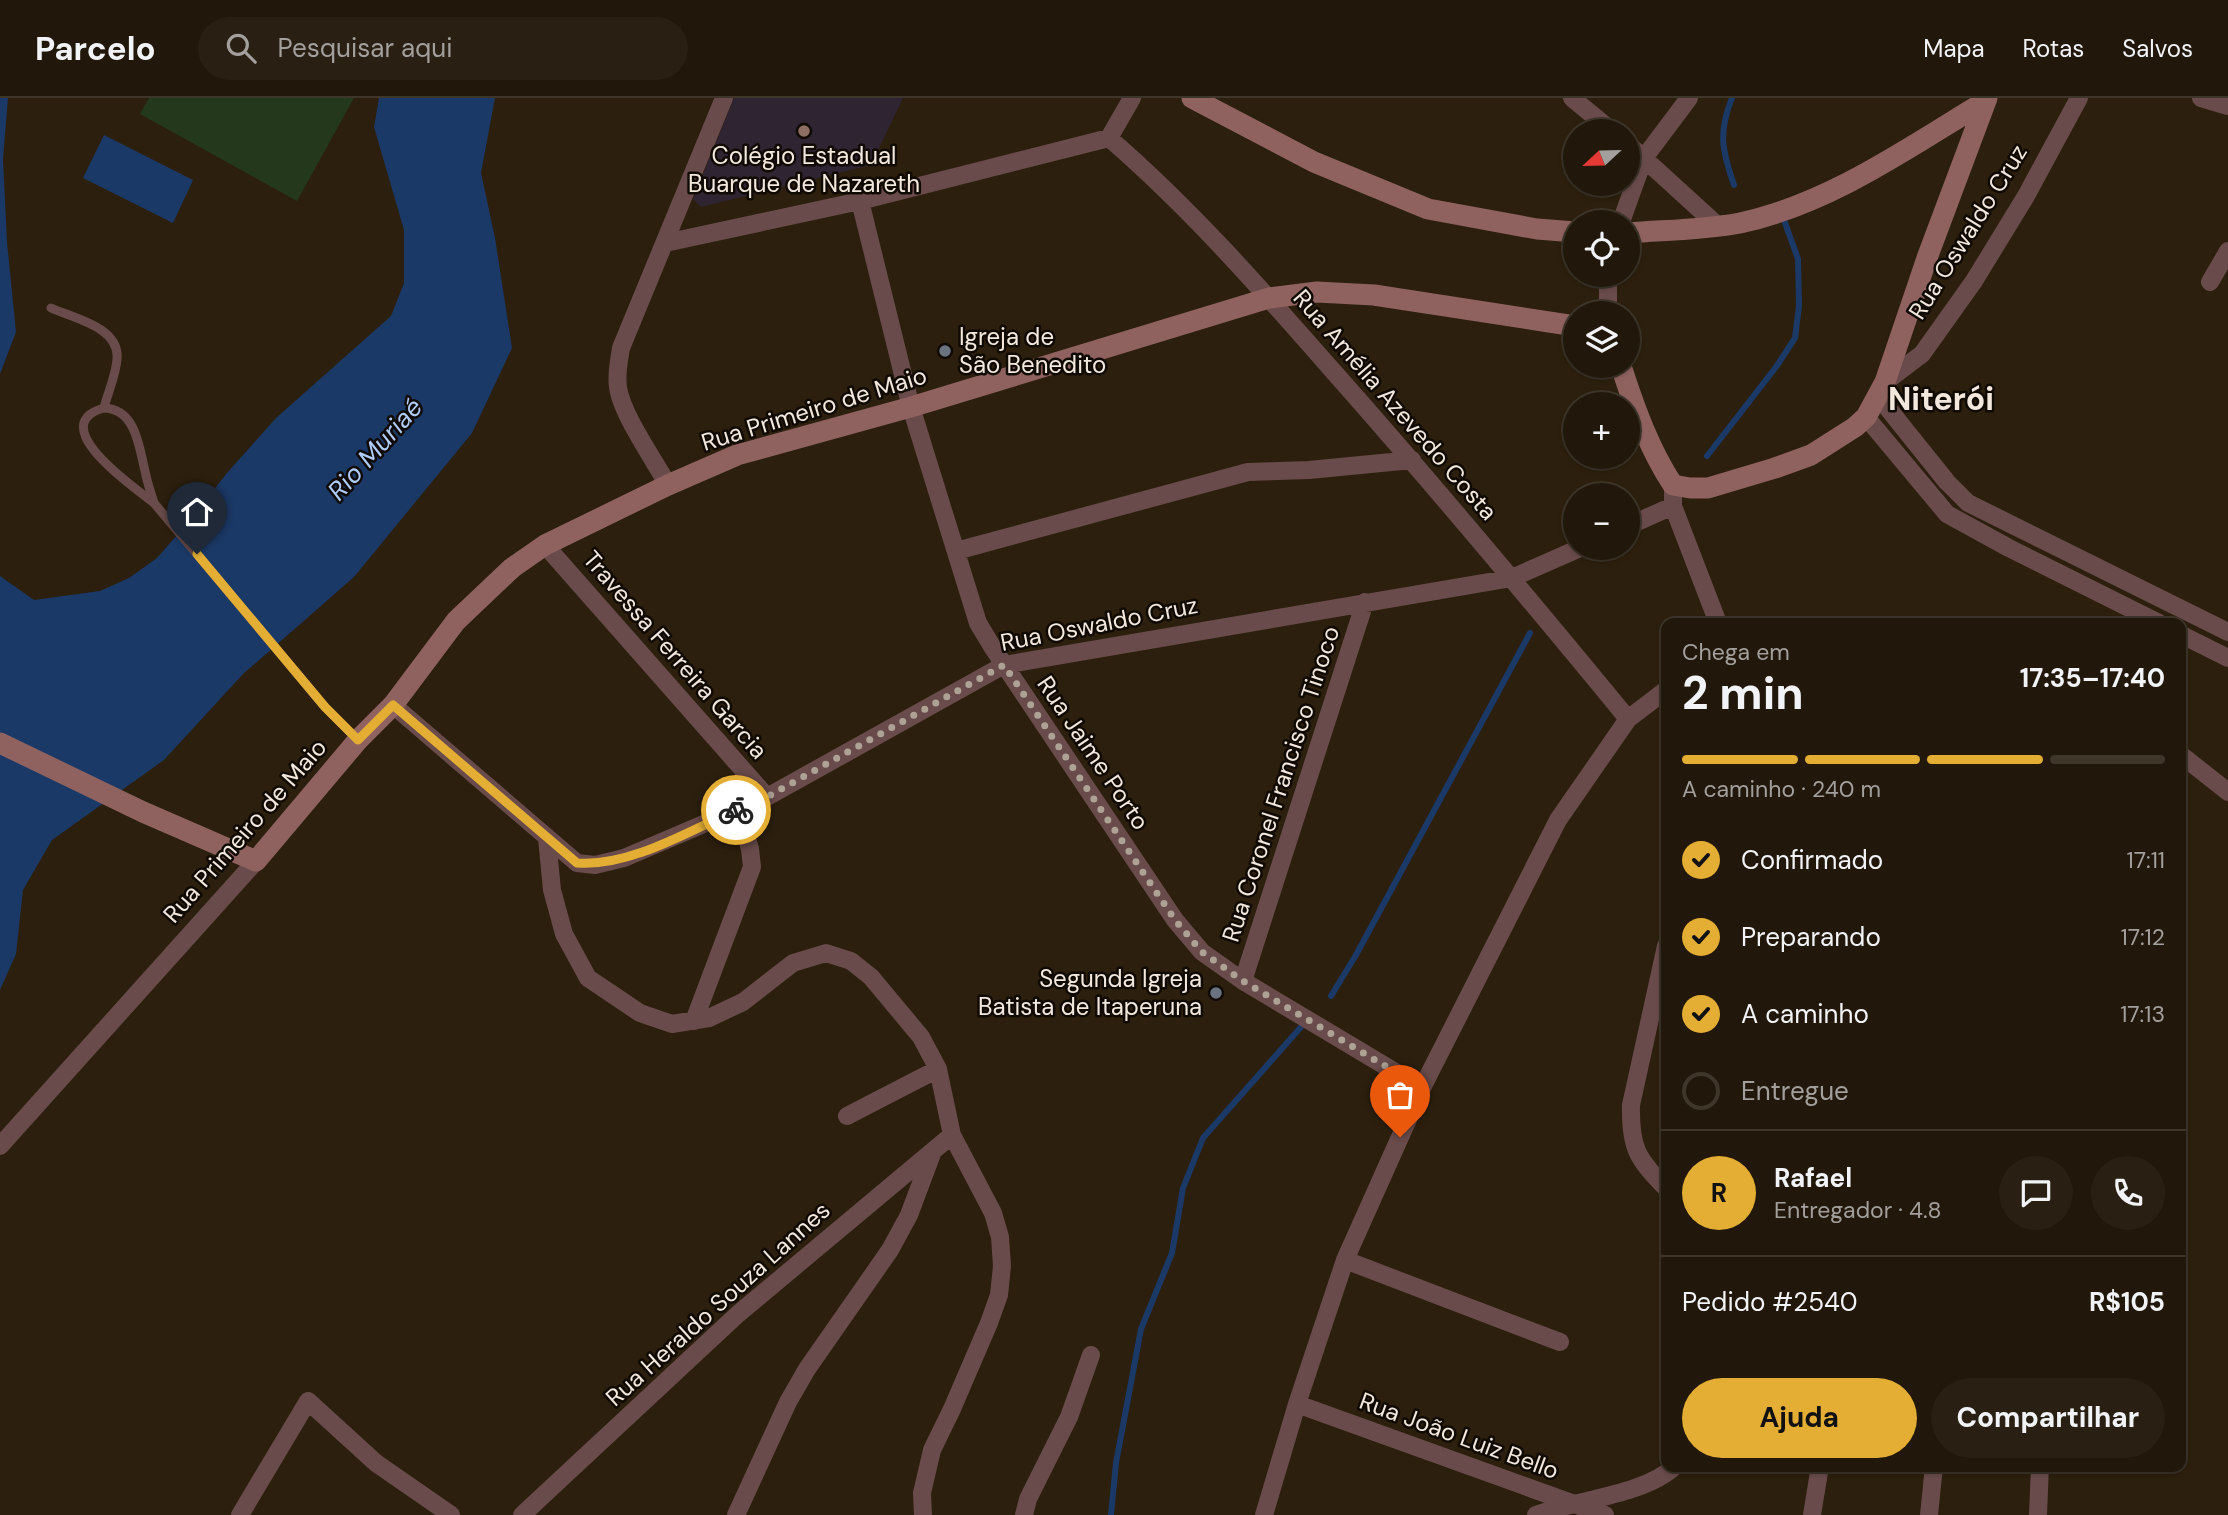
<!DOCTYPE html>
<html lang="pt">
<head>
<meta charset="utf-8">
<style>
	body { margin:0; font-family:"DM Sans",sans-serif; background:#292013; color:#f1f3f6; height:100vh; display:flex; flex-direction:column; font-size:26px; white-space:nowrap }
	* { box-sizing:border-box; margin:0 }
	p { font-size:23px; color:#a29f9c }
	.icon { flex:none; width:38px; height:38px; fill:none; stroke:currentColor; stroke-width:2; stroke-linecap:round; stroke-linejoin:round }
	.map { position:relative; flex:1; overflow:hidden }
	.panel { position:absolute; left:1661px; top:520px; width:525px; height:854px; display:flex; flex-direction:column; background:#21170a; border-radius:14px; box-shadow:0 2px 5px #0004,0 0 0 2px #3e362b }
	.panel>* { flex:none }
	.needle { width:46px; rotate:248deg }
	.buttons { position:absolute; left:1563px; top:21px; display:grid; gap:14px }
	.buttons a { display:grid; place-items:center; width:77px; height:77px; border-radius:50%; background:#21170a; box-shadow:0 2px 5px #0004,0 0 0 2px #3e362b; font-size:35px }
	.pin { position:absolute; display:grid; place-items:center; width:60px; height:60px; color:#fff; margin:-72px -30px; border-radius:50% 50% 50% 0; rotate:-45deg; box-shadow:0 0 7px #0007 }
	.pin .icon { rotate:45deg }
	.courier { position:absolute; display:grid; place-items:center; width:70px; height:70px; margin:-35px; border:5px solid #e4ae35; border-radius:50%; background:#fff; color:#222; box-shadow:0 2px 9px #0007 }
	.head em { font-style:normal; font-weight:700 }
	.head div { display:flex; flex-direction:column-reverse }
	.head { display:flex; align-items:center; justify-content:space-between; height:119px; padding:0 21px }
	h1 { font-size:46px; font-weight:700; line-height:52px }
	.bar { display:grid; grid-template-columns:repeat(4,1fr); gap:10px 7px; align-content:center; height:84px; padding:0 21px }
	.bar i { height:9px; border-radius:5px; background:#3e362b }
	.bar .selected { background:#e4ae35 }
	.bar p { grid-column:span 4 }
	.line { display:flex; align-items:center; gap:18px; padding:0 21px; border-top:2px solid #3e362b }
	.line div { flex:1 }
	.round { display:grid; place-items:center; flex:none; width:74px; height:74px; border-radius:37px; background:#292013 }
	ol { padding:0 21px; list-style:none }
	li { display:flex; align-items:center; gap:21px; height:77px }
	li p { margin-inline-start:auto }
	li .icon { padding:7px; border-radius:50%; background:#e4ae35; color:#111; stroke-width:4 }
	li:last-child { color:#a29f9c }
	li i { width:38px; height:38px; border:4px solid #3e362b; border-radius:50% }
	.action { display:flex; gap:14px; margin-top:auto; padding:14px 21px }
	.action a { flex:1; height:80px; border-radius:42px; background:#e4ae35; color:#111; font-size:28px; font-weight:700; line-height:80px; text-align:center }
	.action a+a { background:#292013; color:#f1f3f6 }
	header { display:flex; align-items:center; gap:42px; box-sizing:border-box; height:98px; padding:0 35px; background:#21170a; border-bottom:2px solid #3e362b }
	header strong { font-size:33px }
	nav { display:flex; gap:38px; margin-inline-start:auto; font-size:24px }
	.search { width:490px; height:63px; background:#292013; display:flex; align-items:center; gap:18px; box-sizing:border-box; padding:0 24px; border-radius:38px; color:#a29f9c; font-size:26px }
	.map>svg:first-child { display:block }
	.education { fill:#2f2432 }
	.green { fill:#24391b }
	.water { fill:#1b3966 }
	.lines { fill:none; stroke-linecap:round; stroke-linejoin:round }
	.stream { stroke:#1b3966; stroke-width:6 }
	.lane { stroke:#684b4a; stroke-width:9 }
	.street { stroke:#684b4a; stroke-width:18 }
	.secondary { stroke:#8f6260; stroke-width:21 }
	.done { stroke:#ada294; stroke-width:7; stroke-dasharray:0 12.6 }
	.route { stroke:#e4ae35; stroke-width:9 }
	.education-dot { fill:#8d6e63; stroke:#100a04; stroke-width:2.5 }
	.worship-dot { fill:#6b7280; stroke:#100a04; stroke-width:2.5 }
	.labels { text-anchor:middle; stroke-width:5; stroke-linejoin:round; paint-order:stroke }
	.poi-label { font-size:24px; fill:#f2e8dd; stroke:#100a04 }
	.street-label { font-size:24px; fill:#f2e8dd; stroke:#100a04 }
	.water-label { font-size:26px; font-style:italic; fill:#afccf9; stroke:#100a04 }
	.district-label { font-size:32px; font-weight:bold; fill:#f2e8dd; stroke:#100a04 }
</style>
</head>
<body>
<header>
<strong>Parcelo</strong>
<div class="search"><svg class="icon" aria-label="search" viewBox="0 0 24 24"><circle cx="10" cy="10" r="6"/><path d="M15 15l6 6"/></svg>Pesquisar aqui</div>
<nav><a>Mapa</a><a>Rotas</a><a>Salvos</a></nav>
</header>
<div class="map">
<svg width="2228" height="1417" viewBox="0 0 2228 1417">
	<rect width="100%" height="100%" fill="#2c1f0d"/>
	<path class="education" d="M734 0H903L871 67 701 109 693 101Z"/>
	<path class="green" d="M149 0H354L297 103 140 16Z"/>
	<path class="water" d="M0 0H8L3 61 7 144 16 234 0 276Z
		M379 0H495L481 75 495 140 512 250 472 335 354 479 243 576 164 662 52 742 23 792 16 856 0 892V478L34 502 100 493 129 480 157 460 191 421 227 375 276 320 391 218 404 185V132L374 29Z
		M104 37 193 82 173 125 83 80Z"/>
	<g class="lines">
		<path class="stream" d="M1732 0C1718 35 1722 52 1734 87
			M1707 358 1776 269 1795 240 1799 208 1798 161 1784 122
			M1331 898 1356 857 1530 535
			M1111 1417 1116 1365 1141 1231 1172 1155 1183 1090 1203 1040 1301 929"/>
		<path class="lane" d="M51 210C73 220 120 229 117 261 116 277 108 294 104 310
			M104 310C136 311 139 349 145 373 147 384 151 395 154 405 135 390 43 327 104 310Z
			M154 405 325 609 357 641"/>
		<path class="street" d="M1572 0 1612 33
			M2201 0 2228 8
			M1109 40C1191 111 1262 192 1333 273 1434 387 1531 503 1628 621
			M1628 46 1718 128
			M860 103 911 309 978 525 993 550 1175 822 1202 854 1243 883 1422 990
			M1621 124 1644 60 1689 0
			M665 145 860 103 1109 40 1132 0
			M1608 177V215
			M2210 184 2228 153
			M1885 284 1922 256 1974 183 2026 98 2079 0
			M1878 298 1947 384 1968 405 2228 534
			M1866 319 1947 416 2009 450 2159 525
			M668 387C654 362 621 315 618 289 616 276 619 263 621 250L724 0
			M1673 387V408L1718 525
			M1628 428 1673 408
			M545 447 767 699
			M956 453 1248 374 1309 372 1412 362
			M2180 536 2228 560
			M393 607 577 765 595 767 624 760 767 699 1004 567 1512 480 1580 450
			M2180 656 2228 694
			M547 740 552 792 564 836 588 880 640 915 672 926 709 920 743 904 793 865 826 855 851 863 871 879 921 939 938 971 952 1037 993 1115 1000 1139 1002 1168 999 1197 989 1225 952 1311 932 1352 922 1395 923 1417
			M1666 848 1631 1007C1630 1049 1637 1061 1666 1090
			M1243 883 1365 504
			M694 923 752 769 750 751 738 712
			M847 1018 938 971
			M0 1048 256 763
			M1345 1162 1560 1244
			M1297 1306 1605 1417
			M240 1417 308 1303 376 1365 451 1417
			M522 1417 738 1216 952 1037
			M736 1417 788 1304 807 1271 890 1152 909 1117 933 1053
			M1024 1417 1028 1401 1069 1319 1091 1257
			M1264 1417 1297 1306 1345 1162 1422 990 1558 722 1628 621 1666 592
			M1536 1417C1575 1402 1645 1397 1675 1368
			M1812 1417 1820 1368
			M1929 1417 1934 1368
			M2038 1417 2040 1368"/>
		<path class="secondary" d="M1192 0 1314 64 1428 111 1537 131 1575 134
			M1628 135C1665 132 1703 132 1740 125 1829 106 1908 50 1984 4
			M1621 268C1634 308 1649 351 1673 387L1690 390H1708L1775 370 1811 357 1855 329 1866 319 1885 284 1927 160 1987 0
			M0 645 143 714 256 763 358 642 393 607 456 523 512 470 545 447 668 387 737 357 911 309 1269 200 1317 194 1374 197 1575 228"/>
	</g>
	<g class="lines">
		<path class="done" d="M736 712 767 699 1004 567 1175 822 1202 854 1243 883 1422 990 1400 1039"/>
		<path class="route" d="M197 456 325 609 358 642 393 607 577 765C630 769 689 733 736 712"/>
	</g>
	<circle class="education-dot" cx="804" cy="33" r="7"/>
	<g class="worship-dot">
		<circle cx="945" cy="253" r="7"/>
		<circle cx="1216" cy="895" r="7"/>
	</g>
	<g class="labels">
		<g class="poi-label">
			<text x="804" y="66">Colégio Estadual<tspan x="804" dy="28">Buarque de Nazareth</tspan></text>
			<text x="959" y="247" text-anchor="start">Igreja de<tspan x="959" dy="28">São Benedito</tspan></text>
			<text x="1202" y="889" text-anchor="end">Segunda Igreja<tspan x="1202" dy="28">Batista de Itaperuna</tspan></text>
		</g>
		<g class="street-label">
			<text transform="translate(1968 134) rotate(-58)" y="8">Rua Oswaldo Cruz</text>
			<text transform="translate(1395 307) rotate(49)" y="8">Rua Amélia Azevedo Costa</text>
			<text transform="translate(814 311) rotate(-17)" y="8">Rua Primeiro de Maio</text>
			<text transform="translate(1099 526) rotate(-11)" y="8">Rua Oswaldo Cruz</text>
			<text transform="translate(675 557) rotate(49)" y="8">Travessa Ferreira Garcia</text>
			<text transform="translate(1093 655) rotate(56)" y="8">Rua Jaime Porto</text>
			<text transform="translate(1281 686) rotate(-72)" y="8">Rua Coronel Francisco Tinoco</text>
			<text transform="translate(245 733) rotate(-49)" y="8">Rua Primeiro de Maio</text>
			<text transform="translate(718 1206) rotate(-42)" y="8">Rua Heraldo Souza Lannes</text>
			<text transform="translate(1459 1338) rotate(20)" y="8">Rua João Luiz Bello</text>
		</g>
		<g class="water-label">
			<text transform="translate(375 351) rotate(-48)" y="9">Rio Muriaé</text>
		</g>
		<g class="district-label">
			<text x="1941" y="312">Niterói</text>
		</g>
	</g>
</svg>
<div class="buttons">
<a><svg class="needle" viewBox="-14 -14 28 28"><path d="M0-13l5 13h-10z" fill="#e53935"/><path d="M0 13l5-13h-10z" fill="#a29f9c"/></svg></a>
<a><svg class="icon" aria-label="locate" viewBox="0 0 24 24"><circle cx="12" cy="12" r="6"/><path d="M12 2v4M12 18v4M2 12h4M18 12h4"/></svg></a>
<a><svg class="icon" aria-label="layers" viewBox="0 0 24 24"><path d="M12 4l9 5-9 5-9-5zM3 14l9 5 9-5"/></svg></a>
<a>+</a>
<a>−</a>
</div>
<div class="pin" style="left:1400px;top:1039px;background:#ea580c"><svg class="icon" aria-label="bag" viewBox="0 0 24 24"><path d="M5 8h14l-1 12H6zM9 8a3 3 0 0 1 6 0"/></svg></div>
<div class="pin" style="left:197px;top:456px;background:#1f2937"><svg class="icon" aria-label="home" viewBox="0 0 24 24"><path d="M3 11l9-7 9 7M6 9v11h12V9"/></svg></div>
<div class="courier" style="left:736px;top:712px"><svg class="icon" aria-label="bike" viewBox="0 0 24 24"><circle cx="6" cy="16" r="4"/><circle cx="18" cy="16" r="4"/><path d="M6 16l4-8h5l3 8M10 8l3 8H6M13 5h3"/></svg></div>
<section class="panel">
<div class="head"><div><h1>2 min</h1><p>Chega em</p></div><em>17:35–17:40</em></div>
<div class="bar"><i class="selected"></i><i class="selected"></i><i class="selected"></i><i></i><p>A caminho · 240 m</p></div>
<ol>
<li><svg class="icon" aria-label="check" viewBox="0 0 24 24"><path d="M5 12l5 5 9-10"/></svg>Confirmado<p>17:11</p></li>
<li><svg class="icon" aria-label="check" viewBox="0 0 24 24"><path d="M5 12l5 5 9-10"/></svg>Preparando<p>17:12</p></li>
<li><svg class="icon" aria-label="check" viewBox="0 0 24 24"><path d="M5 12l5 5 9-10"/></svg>A caminho<p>17:13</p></li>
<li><i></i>Entregue</li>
</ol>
<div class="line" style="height:126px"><b class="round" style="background:#e4ae35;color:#111">R</b><div><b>Rafael</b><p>Entregador · 4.8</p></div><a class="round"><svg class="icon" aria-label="chat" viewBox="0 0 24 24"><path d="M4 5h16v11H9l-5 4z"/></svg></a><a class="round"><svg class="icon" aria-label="phone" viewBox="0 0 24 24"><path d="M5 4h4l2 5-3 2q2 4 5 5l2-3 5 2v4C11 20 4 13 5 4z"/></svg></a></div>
<div class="line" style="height:91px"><div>Pedido #2540</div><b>R$105</b></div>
<div class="action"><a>Ajuda</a><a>Compartilhar</a></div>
</section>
</div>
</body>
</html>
